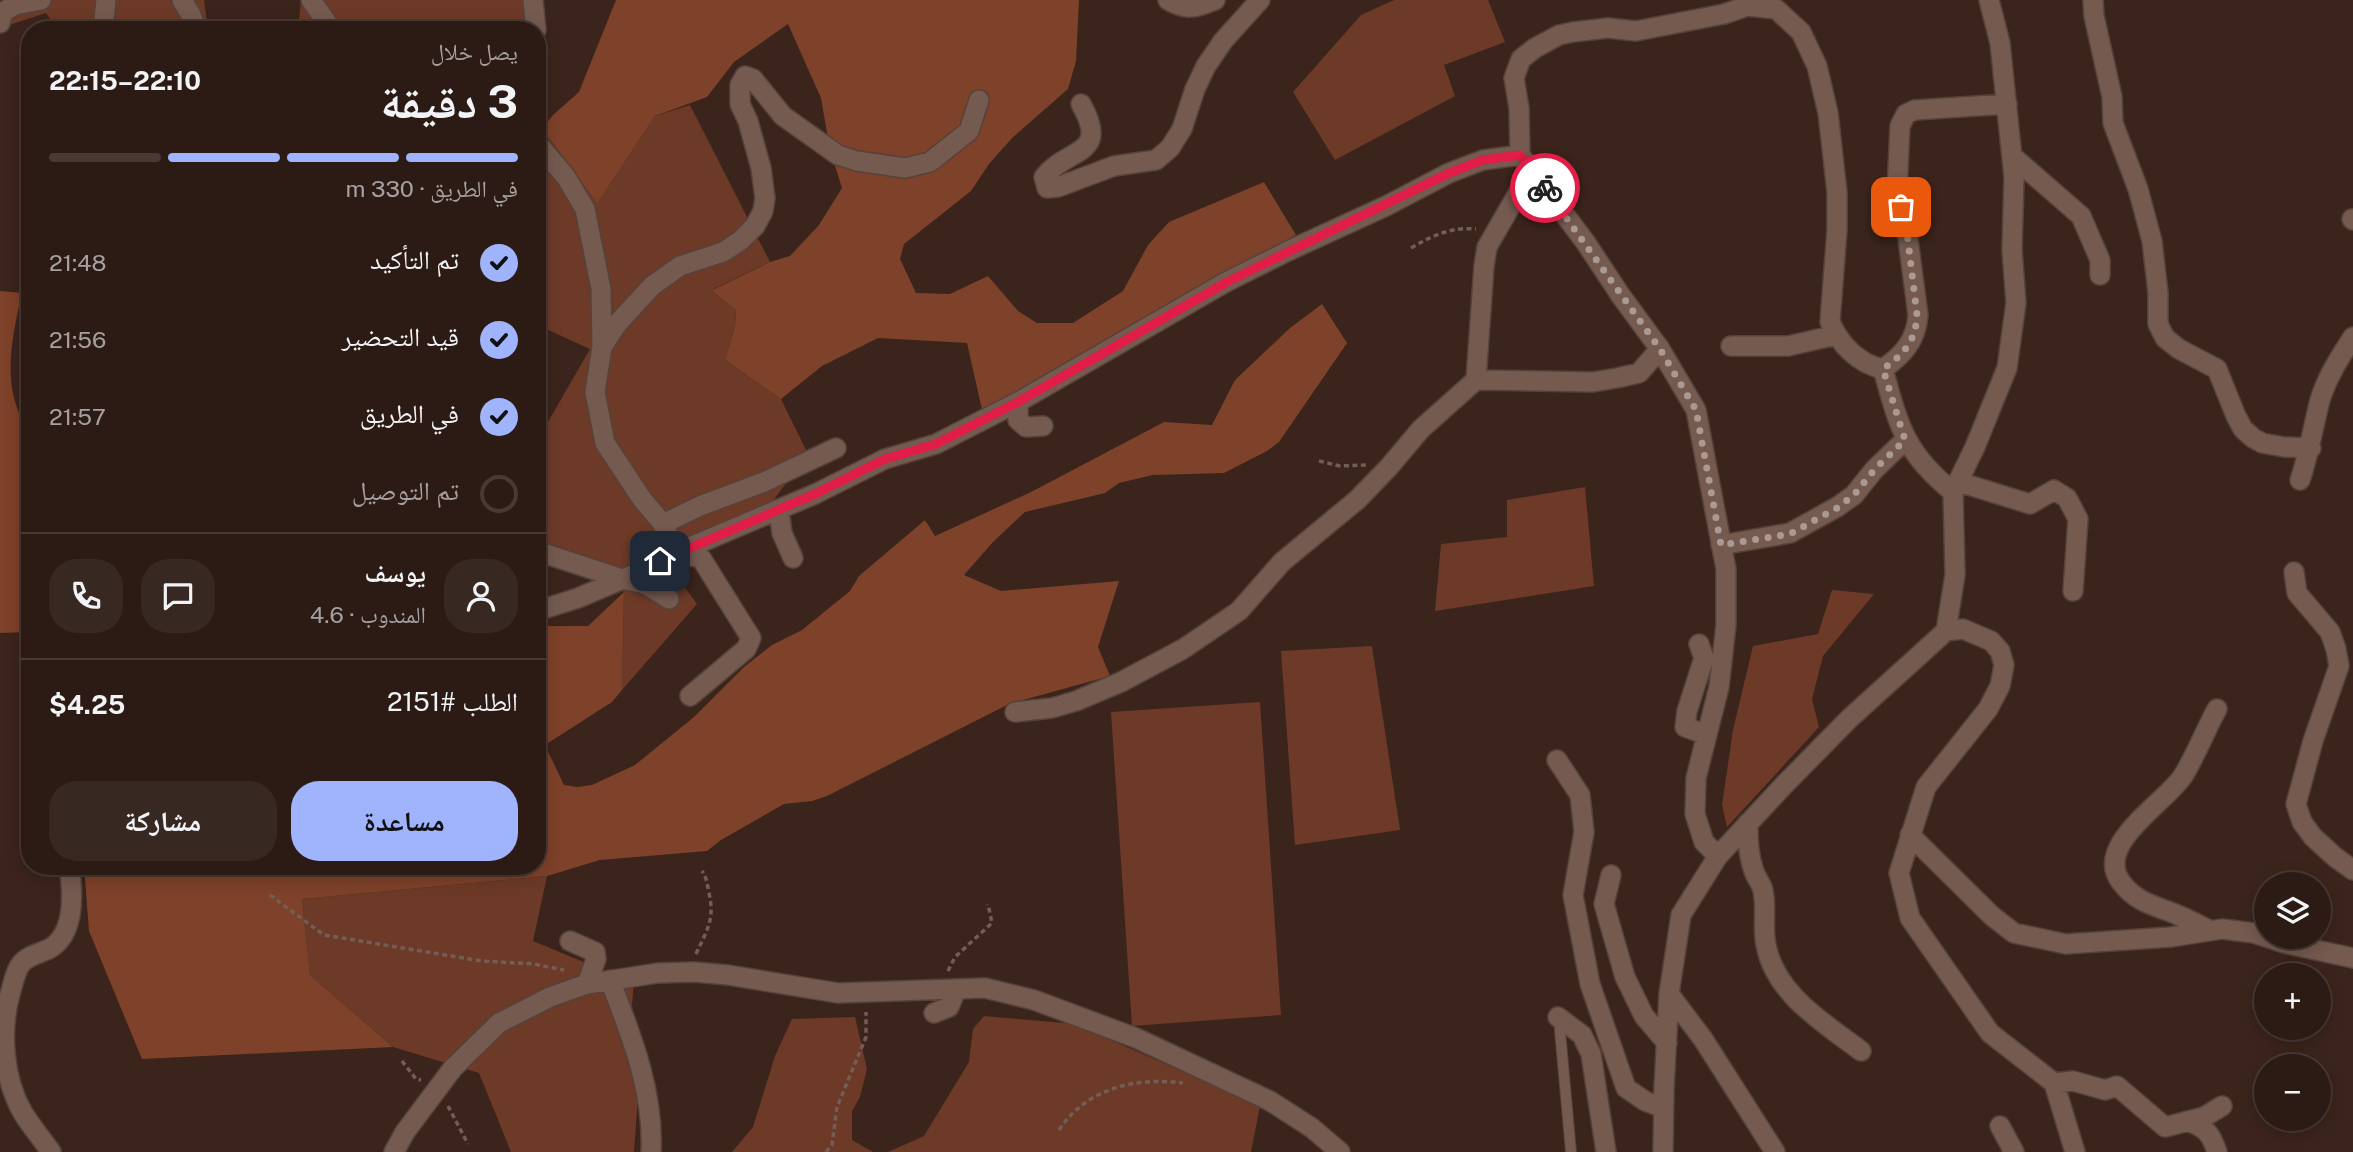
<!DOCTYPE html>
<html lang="ar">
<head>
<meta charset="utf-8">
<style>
	body { margin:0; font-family:"Public Sans","Noto Naskh Arabic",sans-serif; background:#382822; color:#f1f3f6; direction:rtl; height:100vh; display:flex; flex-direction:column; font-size:26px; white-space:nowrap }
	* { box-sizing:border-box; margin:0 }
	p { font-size:23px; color:#a6a1a0 }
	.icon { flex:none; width:38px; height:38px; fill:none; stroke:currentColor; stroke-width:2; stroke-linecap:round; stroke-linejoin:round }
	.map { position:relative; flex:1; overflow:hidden; direction:ltr }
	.details { position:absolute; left:21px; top:21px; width:525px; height:854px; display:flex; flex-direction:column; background:#2c1b15; border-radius:28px; box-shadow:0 4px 18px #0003,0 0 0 2px #483934; direction:rtl }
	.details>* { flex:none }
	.controls { position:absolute; left:2254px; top:872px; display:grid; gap:14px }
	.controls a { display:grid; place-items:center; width:77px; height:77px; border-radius:50%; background:#2c1b15; box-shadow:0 4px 18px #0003,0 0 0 2px #483934; font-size:35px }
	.pin { position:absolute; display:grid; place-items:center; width:60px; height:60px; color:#fff; margin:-30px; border-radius:14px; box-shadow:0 4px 10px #0006 }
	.courier { position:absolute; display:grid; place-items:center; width:70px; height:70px; margin:-35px; border:5px solid #e11d48; border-radius:50%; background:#fff; color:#222; box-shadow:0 2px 9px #0007 }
	.headline em { font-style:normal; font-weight:700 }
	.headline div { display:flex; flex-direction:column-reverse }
	.headline { display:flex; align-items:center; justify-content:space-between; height:119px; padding:0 28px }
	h1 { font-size:46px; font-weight:700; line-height:52px }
	.bar { display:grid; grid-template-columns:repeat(4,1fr); gap:10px 7px; align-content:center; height:84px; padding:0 28px }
	.bar i { height:9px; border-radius:5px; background:#483934 }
	.bar .current { background:#a0b3fd }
	.bar p { grid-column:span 4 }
	.line { display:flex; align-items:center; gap:18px; padding:0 28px; border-top:2px solid #483934 }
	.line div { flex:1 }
	.round { display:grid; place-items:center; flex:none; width:74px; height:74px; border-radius:28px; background:#382822 }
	ol { padding:0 28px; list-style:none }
	li { display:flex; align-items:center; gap:21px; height:77px }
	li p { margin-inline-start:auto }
	li .icon { padding:7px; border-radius:50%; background:#a0b3fd; color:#111; stroke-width:4 }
	li:last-child { color:#a6a1a0 }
	li i { width:38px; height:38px; border:4px solid #483934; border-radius:50% }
	.button { display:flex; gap:14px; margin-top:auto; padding:14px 28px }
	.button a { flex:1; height:80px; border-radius:28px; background:#a0b3fd; color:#111; font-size:28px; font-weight:700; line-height:80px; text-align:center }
	.button a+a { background:#382822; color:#f1f3f6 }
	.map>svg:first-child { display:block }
	.green { fill:#6d3a27 }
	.forest { fill:#7e4129 }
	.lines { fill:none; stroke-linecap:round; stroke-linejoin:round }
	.lane-casing { stroke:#55423b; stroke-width:12 }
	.street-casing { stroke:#55423b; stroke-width:22 }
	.path { stroke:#735e57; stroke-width:3.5; stroke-dasharray:5 3.5; stroke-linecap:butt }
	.lane { stroke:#755a50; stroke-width:10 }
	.street { stroke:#755a50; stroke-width:19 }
	.done { stroke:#ab9a93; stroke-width:7; stroke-dasharray:0 12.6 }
	.route { stroke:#e11d48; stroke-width:9 }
</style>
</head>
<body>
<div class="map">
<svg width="2353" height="1152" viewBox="0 0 2353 1152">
	<rect width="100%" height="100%" fill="#3b241c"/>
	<path class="green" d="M3 0H204L208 30H58L46 13 0 28V1Z
		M301 0H522L531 30H298Z
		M1394 0H1488L1505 42 1444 65 1455 96 1335 160 1293 92 1361 15Z
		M537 64 542 130 597 202 655 116 690 105 770 262 713 289 736 310 735 326 725 360 781 399 808 454 766 510 659 552 697 604 622 690 624 592 537 543V441L590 349 537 325V268L546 192 537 187Z
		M1585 487 1594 586 1435 611 1441 544 1507 537V500Z
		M1832 590 1874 594 1823 656 1812 699 1819 727 1727 827 1722 805 1733 730 1753 646 1818 634Z
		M1372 646 1400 830 1295 845 1281 651Z
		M1260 702 1281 1015 1132 1026 1111 712Z
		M547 876 533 941 634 983 632 1004 638 1058V1096L634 1152H511L479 1073 393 1047 310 975 302 899Z
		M984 1016 1075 1024 1260 1106 1251 1152H888L924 1136 969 1062 973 1029Z
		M855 1017 867 1069 860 1097 852 1111V1140L873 1152H732L753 1127 775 1056 792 1019Z"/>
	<path class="forest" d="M616 0H1079L1076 61 1068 89 1013 137 989 164 971 191 904 244 900 259 916 293 950 294 988 276 1018 311 1037 323H1073L1123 291 1148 245 1169 222 1264 182 1296 235 983 414 967 343 878 338 822 366 781 399 725 360 735 326 736 310 712 290 770 262 790 256 819 225 842 188 830 150 821 98 788 24 734 62 707 97 655 116 597 203 542 129 553 115 579 92Z
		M0 291 22 293C11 341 0 393 30 431V632L0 633Z
		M1322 304 1347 343 1279 442 1267 451 1224 473 1153 475 1119 483 1105 493 1025 512 993 542 964 575 1001 591 1119 581 1098 647 1110 676 1009 704 827 796 812 801 784 804 721 840 707 851 600 860 547 876 302 899 310 975 393 1047 142 1059 89 931 84 866H537V626H588L624 592 622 690 612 702 545 745 564 785 577 787 592 785 635 765 694 717 744 667 772 645 802 630 850 591 859 576 925 520 935 536 1031 492 1164 422 1212 425 1235 380 1290 328Z"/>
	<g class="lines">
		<g class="lane-casing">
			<path id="lane" d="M1559 1020 1571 1152"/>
		</g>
		<g class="street-casing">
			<path id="street" d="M182 0 191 15 197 30
				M311 0 332 30
				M533 0 536 30
				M1168 0C1186 11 1196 8 1215 0
				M2093 0 2094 16 2112 97 2113 123 2138 189 2152 241 2158 293V324L2165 338 2179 349 2217 369 2236 416 2243 429 2253 438 2262 443 2284 447 2311 448
				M0 23 3 12 15 5 41 0
				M103 30 106 0
				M537 49V58
				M1081 104C1111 157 1067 147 1044 177L1047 188 1058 187 1114 166 1156 160 1170 148 1182 129 1195 89 1206 66 1223 41 1260 0
				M537 143 566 177 585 209 601 289 602 347 595 392 605 443 642 499 663 524 676 553 701 558 751 638 746 649 690 696
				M1520 155 1519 108 1514 78 1521 59 1535 48 1559 35 1573 32 1608 28 1636 31 1724 14 1747 6 1776 9 1801 32 1817 66 1828 113 1837 192V230L1830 322C1840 345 1859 364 1883 369
				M2012 156 2081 216 2100 260V275
				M2352 219 2353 220
				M1731 346H1788L1836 335
				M602 347 617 324 652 286 680 266 723 252 740 241 755 226 763 211 765 198 761 168 748 121 740 104V85L745 76 753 79 783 116 838 155 857 161 905 168 930 162 969 131 979 100
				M1476 380 1593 382 1617 378 1639 373 1660 349
				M1018 402V420L1026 427 1043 426
				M2300 480C2309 454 2313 427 2320 400 2327 377 2340 357 2353 337
				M1959 482 2030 504 2054 490 2067 498 2078 519 2073 591
				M1953 492C1905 453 1899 427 1883 369 1903 355 1916 341 1918 315L1906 224 1897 191 1900 126 1906 114 1915 110 2007 104
				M779 510 782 533 793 558
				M663 524 700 506 764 482 836 448
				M1721 545 1790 533 1837 507 1854 495 1874 470 1905 440
				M537 551 622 579 645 584 669 599
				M2294 572 2297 593 2330 632 2336 649 2339 666 2313 741 2296 804 2302 822 2313 837 2335 857 2353 870
				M537 611 578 598 644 570 676 553 815 494 885 459 936 444 1018 402 1226 282 1288 251 1386 206 1449 173 1483 160 1520 155 1586 243 1621 296 1660 349 1696 410 1726 569V625L1719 687 1696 778 1695 814 1704 842 1718 856
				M1946 631 1963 629 1991 641 2000 651 2004 665 2000 686 1988 709 1926 787 1899 873 1910 918 1990 1033 2054 1083 2075 1152
				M1699 644 1704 658 1687 711 1685 727 1707 735
				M1015 712 1052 708 1076 701 1121 682 1183 649 1239 611 1282 562 1357 500 1389 467 1421 429 1476 380 1484 266 1487 247 1531 171
				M1557 760 1580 795 1584 832 1573 895 1590 984 1626 1088 1645 1101 1663 1108
				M1748 823C1748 840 1748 855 1754 871 1756 878 1762 884 1763 891 1767 908 1762 927 1766 945 1775 994 1824 1023 1861 1051
				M1910 835 1992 916 2014 933 2066 944 2171 937 2222 929 2254 933 2284 943 2353 958
				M1611 875 1604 904 1625 977 1644 1016 1667 1043
				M2209 930C2199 925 2190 920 2180 916 2158 906 2137 904 2121 882 2093 845 2165 803 2183 776 2196 755 2205 731 2217 709
				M570 941 595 952 596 959 587 984
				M610 980C631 1035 654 1091 651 1152
				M1669 994 1703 1039 1775 1152
				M934 1013 949 1007 956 990
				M1558 1017 1582 1035 1591 1054 1606 1152
				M2054 1083 2073 1081 2105 1090 2117 1086 2165 1127 2204 1117 2222 1106
				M2187 1121C2205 1127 2211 1133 2217 1152
				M2000 1126 2014 1152
				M51 1152C42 1139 31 1126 23 1113 3 1079 0 1030 10 994 13 985 15 971 21 964 27 956 40 953 49 949 76 934 73 892 69 866
				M394 1152 405 1132 453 1068 499 1023 550 997 587 984 658 973 694 972 728 975 838 993 985 988 1034 1000 1136 1038 1270 1101 1312 1128 1340 1152
				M1663 1152 1664 1088 1669 994 1681 915 1718 856 1785 784 1850 718 1946 631 1955 575 1953 492 1975 447 2007 368 2016 303 2012 250 2014 177 2000 43 1989 0"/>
		</g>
		<path class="path" d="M1411 248C1433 235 1451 227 1476 229
			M1319 461 1340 466 1366 465
			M270 895 324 935 482 961 534 964 564 970
			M696 954C707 930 715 920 709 893 707 884 707 878 702 871
			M948 971 955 957 992 923 988 904
			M402 1061 416 1079 421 1080
			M448 1106 468 1144
			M1059 1130C1087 1088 1135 1077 1183 1083
			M826 1152 832 1145 837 1107 866 1037V1012"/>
		<use href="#lane" class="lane"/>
		<use href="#street" class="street"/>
	</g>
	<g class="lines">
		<path class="done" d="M1545 188 1660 349 1696 410 1721 545 1790 534 1837 508 1854 495 1874 470 1905 440 1883 369C1903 355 1916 341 1917 315L1906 224 1901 207"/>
		<path class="route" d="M660 561 815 494 885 459 936 444 1018 402 1227 282 1449 173 1483 160 1520 155 1545 188"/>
	</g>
</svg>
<div class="controls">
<a><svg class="icon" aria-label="layers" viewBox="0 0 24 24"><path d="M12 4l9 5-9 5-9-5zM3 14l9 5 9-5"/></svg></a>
<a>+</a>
<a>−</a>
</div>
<div class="pin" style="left:1901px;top:207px;background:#ea580c"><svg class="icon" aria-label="bag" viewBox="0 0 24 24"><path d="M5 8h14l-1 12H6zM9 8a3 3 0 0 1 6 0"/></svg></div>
<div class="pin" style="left:660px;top:561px;background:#1f2937"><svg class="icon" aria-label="home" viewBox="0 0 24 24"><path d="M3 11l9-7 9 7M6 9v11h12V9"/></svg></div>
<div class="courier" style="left:1545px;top:188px"><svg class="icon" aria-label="bike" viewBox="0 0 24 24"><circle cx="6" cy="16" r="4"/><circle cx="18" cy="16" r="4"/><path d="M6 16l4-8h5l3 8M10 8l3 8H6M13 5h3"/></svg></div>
<section class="details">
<div class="headline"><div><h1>3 دقيقة</h1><p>يصل خلال</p></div><em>22:10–22:15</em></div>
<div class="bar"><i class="current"></i><i class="current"></i><i class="current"></i><i></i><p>في الطريق · 330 m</p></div>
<ol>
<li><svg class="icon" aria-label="check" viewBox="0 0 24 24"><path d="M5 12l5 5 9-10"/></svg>تم التأكيد<p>21:48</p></li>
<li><svg class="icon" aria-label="check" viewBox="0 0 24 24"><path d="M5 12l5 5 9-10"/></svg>قيد التحضير<p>21:56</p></li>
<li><svg class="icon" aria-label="check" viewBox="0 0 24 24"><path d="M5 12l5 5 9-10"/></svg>في الطريق<p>21:57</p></li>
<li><i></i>تم التوصيل</li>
</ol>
<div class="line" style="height:126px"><a class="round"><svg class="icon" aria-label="person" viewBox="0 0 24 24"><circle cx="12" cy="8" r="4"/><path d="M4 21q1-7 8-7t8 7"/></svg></a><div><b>يوسف</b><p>المندوب · 4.6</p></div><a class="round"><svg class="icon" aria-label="chat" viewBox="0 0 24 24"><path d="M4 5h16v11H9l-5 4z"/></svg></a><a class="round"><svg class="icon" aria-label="phone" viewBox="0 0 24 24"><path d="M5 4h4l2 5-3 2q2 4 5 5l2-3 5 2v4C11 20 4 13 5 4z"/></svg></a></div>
<div class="line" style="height:91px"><div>الطلب #2151</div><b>$4.25</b></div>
<div class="button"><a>مساعدة</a><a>مشاركة</a></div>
</section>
</div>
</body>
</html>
